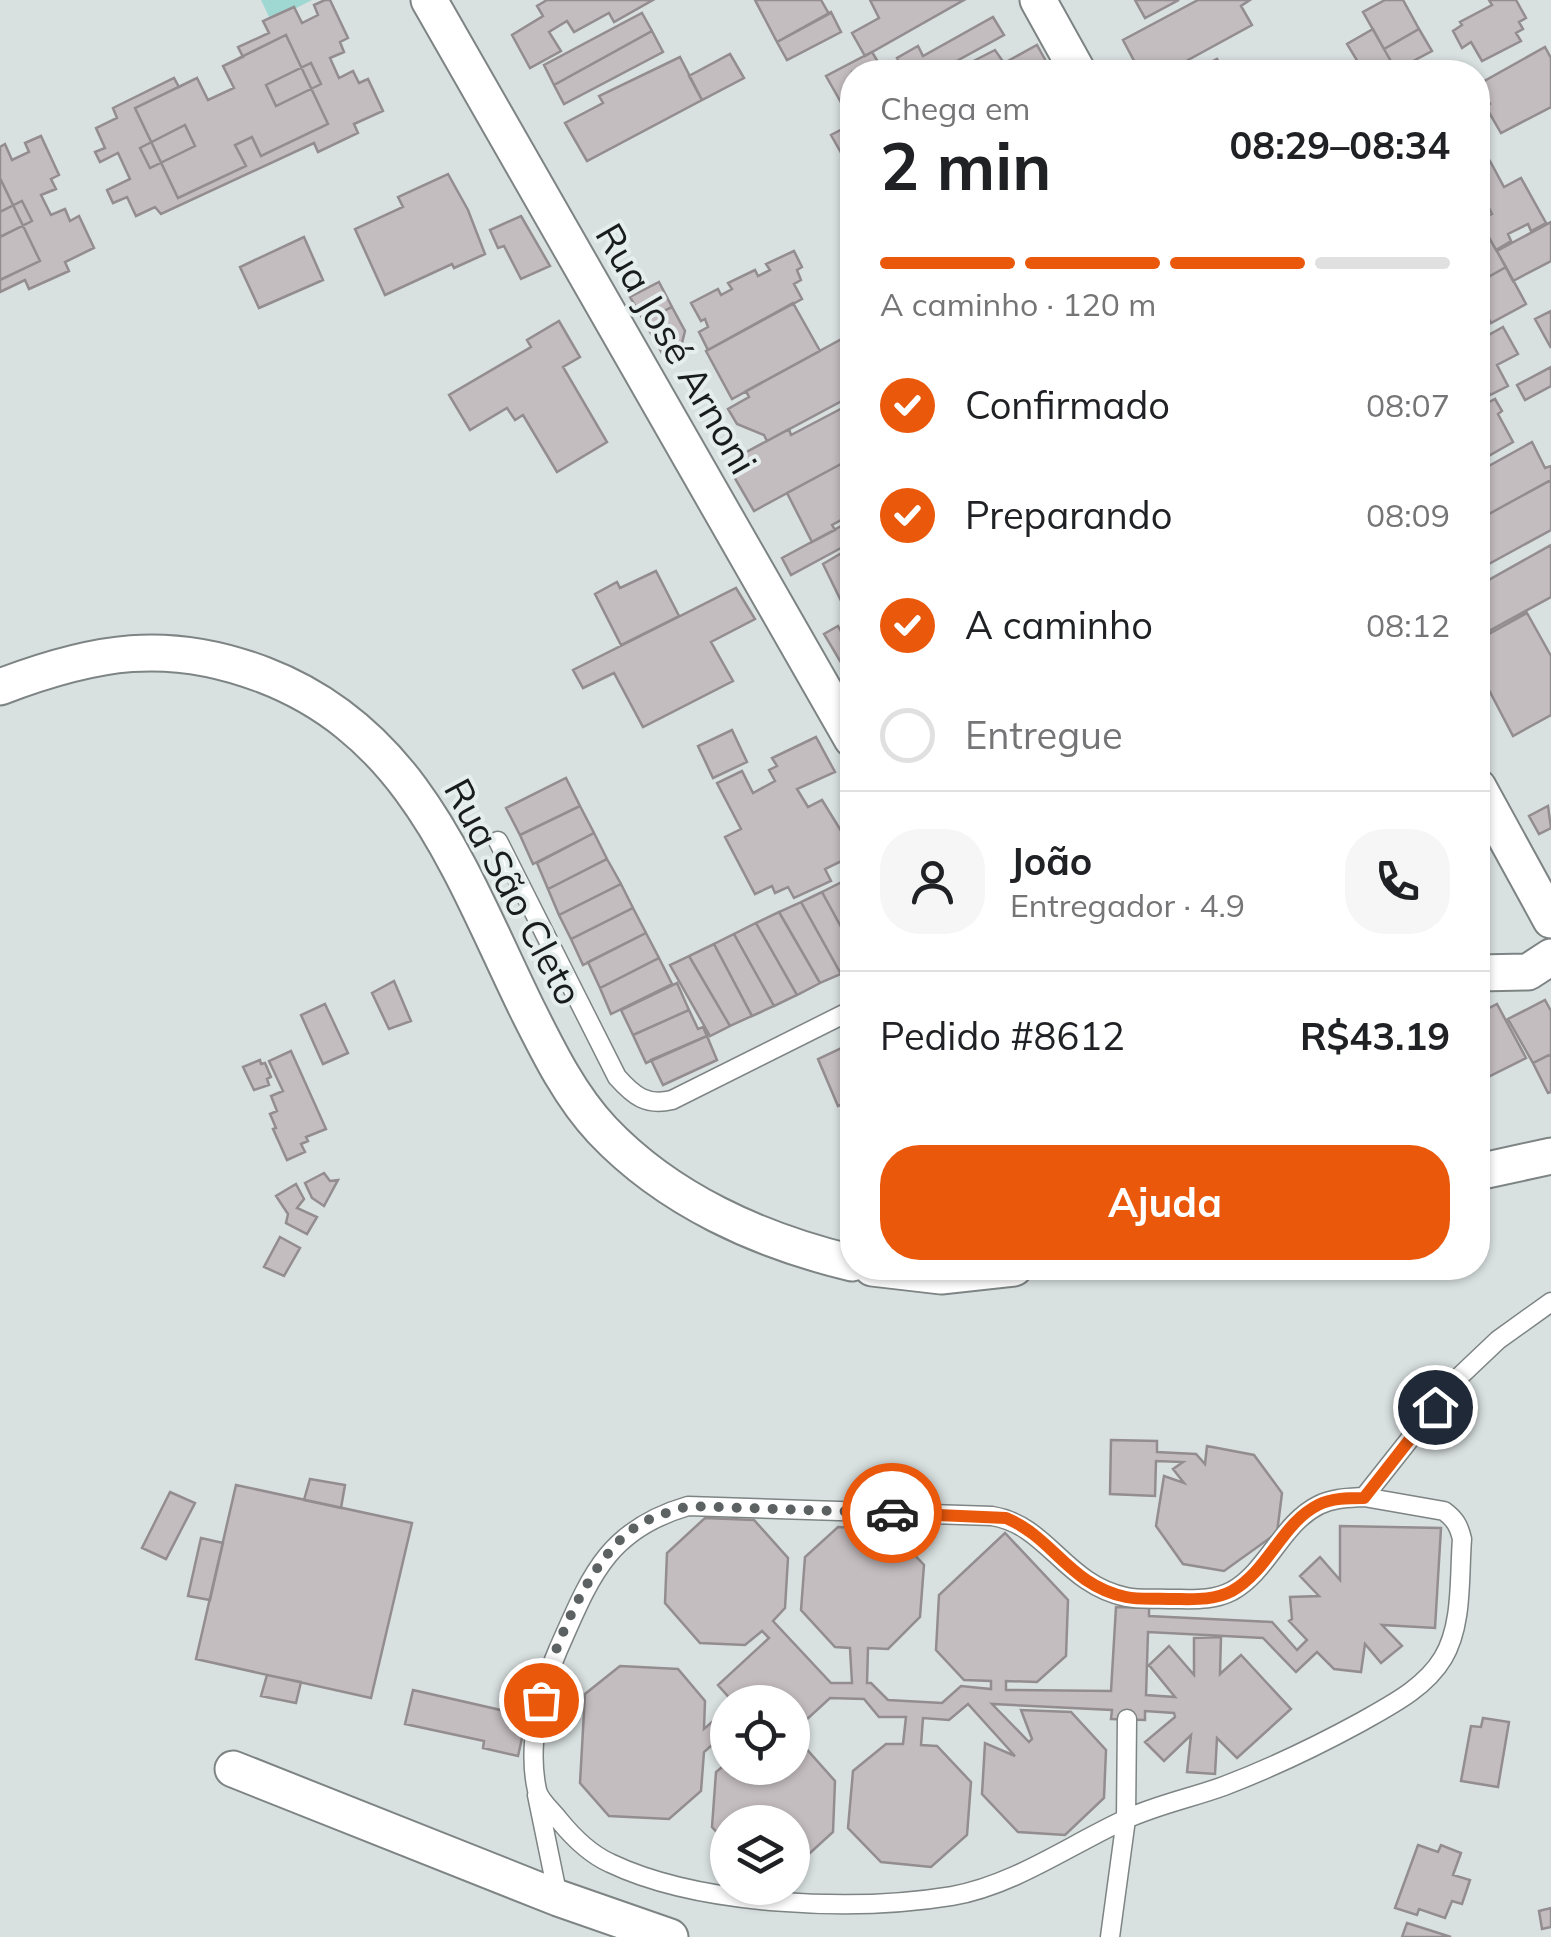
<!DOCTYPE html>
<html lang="pt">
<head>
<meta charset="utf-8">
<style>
	body { margin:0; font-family:Mulish,sans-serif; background:#f6f6f6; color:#202124; height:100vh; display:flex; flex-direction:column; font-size:38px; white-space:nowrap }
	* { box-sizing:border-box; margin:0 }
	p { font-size:32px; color:#757577 }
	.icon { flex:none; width:55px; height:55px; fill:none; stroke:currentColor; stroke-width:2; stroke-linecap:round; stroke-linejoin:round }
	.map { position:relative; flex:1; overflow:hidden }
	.side { position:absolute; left:840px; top:60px; width:650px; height:1220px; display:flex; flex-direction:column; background:#fff; border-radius:40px; box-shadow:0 2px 8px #0004 }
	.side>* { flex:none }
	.tools { position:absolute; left:710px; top:1685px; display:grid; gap:20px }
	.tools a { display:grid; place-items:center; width:100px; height:100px; border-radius:50%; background:#fff; box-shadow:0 2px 8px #0004; font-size:50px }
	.pin { position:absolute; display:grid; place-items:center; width:85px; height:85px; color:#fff; margin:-42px; border:5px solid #fff; border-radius:50%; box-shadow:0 2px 10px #0007 }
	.courier { position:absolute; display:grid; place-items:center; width:100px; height:100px; margin:-50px; border:8px solid #ea580c; border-radius:50%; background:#fff; color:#222; box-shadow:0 2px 12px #0007 }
	.summary em { font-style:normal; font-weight:700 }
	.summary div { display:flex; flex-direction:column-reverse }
	.summary { display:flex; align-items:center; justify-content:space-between; height:170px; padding:0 40px }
	h1 { font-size:65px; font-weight:700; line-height:75px }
	.bar { display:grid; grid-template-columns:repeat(4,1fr); gap:15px 10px; align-content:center; height:120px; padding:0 40px }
	.bar i { height:12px; border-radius:8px; background:#e0e0e0 }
	.bar .on { background:#ea580c }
	.bar p { grid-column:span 4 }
	.line { display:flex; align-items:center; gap:25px; padding:0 40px; border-top:2px solid #e0e0e0 }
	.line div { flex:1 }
	.round { display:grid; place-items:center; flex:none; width:105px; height:105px; border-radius:40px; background:#f6f6f6 }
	ol { padding:0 40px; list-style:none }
	li { display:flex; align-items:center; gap:30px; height:110px }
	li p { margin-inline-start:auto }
	li .icon { padding:10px; border-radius:50%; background:#ea580c; color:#fff; stroke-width:4 }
	li:last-child { color:#757577 }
	li i { width:55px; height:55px; border:5px solid #e0e0e0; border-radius:50% }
	.action { display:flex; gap:20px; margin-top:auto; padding:20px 40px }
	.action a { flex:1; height:115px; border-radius:40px; background:#ea580c; color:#fff; font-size:40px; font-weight:700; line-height:115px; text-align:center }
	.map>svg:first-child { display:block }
	.green { fill:#9fd7d2 }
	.building { fill:#c4bdc0; stroke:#938d8f; stroke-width:2.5 }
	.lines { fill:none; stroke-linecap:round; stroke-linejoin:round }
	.lane-casing { stroke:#7d8483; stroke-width:21 }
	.street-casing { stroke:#7d8483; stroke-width:39 }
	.lane { stroke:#fff; stroke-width:18 }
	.street { stroke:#fff; stroke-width:35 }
	.done { stroke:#5c6161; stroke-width:10; stroke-dasharray:0 18 }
	.route { stroke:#ea580c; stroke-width:12 }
	.labels { text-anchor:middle; stroke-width:8; stroke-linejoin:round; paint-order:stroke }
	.street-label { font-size:38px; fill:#191c1c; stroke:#e6eeed }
</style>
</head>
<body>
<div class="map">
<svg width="1551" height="1937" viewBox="0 0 1551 1937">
	<rect width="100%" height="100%" fill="#d9e1e0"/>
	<path class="green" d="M261 0H312L271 21Z"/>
	<path class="building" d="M325 0H330L348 38 340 42 344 52 330 58 339 78 353 71 359 83 368 79 383 111 354 124 358 133 318 152 314 143 161 214 155 207 136 216 127 197 113 203 107 190 130 179 118 153 100 162 95 152 105 148 96 128 117 118 113 108 174 78 179 87 197 78 208 100 234 88 223 66 243 57 238 47 269 33 263 21 294 7 302 23 318 15 314 5Z
		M547 0H653L614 22 609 13 574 32 567 21 549 32 561 51 530 68 512 35 543 16 537 6Z
		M755 0H821L829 14 777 42Z
		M870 0H964L865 56 852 33 879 18Z
		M1135 0H1179L1145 18Z
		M1198 0H1250L1241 6 1252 25 1166 72H1140L1123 40Z
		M1385 0H1403L1419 29 1384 49 1363 12Z
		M1489 0H1516L1526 18 1519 22 1523 29 1516 33 1521 41 1482 61 1471 42 1462 48 1453 31 1462 25 1460 22 1492 5Z
		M831 12 841 32 787 60 777 42Z
		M642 13 652 31 554 85 544 65Z
		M993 17 1004 35 944 68 946 72H905L897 58 918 46 923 56Z
		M1373 29 1384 49 1397 72H1364L1347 44Z
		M1419 29 1432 51 1396 70 1384 49Z
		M652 31 663 52 564 104 554 85Z
		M286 35 328 124 261 156 252 137 235 145 246 166 178 198 135 108 197 78 208 100 234 88 223 66Z
		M1037 45 1052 72H952L995 50 1004 63Z
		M1545 47 1551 58V107L1501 133 1486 107 1490 104 1479 84Z
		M872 52 884 72H852L851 120 826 76Z
		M730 54 744 78 702 100 689 76Z
		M680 57 702 100 587 161 565 123 603 103 599 96Z
		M1217 59 1225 72H1192Z
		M311 63 321 84 276 106 266 85Z
		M852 124V172L831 135Z
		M185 125 195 146 150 168 140 148Z
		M41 136 59 175 51 179 56 189 41 195 51 215 65 209 70 221 79 216 94 248 65 262 69 271 29 289 25 280 0 292V147L5 144 12 160 29 152 25 143Z
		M1490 161 1504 187 1521 178 1546 223 1531 231 1528 224 1508 234 1511 241 1496 250 1479 220 1492 214 1478 186V168Z
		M448 174 468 210 485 254 454 268 452 264 385 295 355 229 403 207 398 197Z
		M0 178 40 261 0 280Z
		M22 201 32 221 0 237V212Z
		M521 216 550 266 521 279 504 246 498 248 490 230Z
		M1479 220 1506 267 1483 280 1478 270Z
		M1551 222V261L1513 281 1497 251Z
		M304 237 323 280 259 308 240 267Z
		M794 251 802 267 797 270 801 280 794 284 802 299 708 350 699 332 708 327 705 319 701 321 691 303 718 289 721 295 732 289 728 283 755 270 758 276 770 270 766 264Z
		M1506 267 1526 304 1491 323 1478 298V283Z
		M659 282 672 307 644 321 630 297Z
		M793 303 820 351 732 399 706 351Z
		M672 307 685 331 682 343 662 353 644 321Z
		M1551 311V348L1535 319Z
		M559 321 580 357 563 367 607 442 557 472 523 415 515 420 507 408 470 430 449 395 531 347 527 340Z
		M1503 327 1518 354 1497 365 1508 386 1490 395 1478 372V341Z
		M849 335 852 342V387L847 390 851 396 767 441 764 435 737 424 728 409 749 397 746 391Z
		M1551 367V386L1525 400 1517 385Z
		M1495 399 1502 411 1498 414 1513 442 1478 462V408Z
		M852 403V458L754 511 726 463 789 429 791 435Z
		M1532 442 1545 468 1551 466V480L1478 520V472Z
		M852 458V514L832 525 835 530 812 542 787 493Z
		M1551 480V530L1478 570V520Z
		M845 524 852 542 791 575 782 558Z
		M1551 545V597L1478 637V586Z
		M852 547V610L847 613 823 564Z
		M656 571 679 616 621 645 595 594 617 582 620 588Z
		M736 588 755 619 711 642 733 681 643 727 614 673 583 688 573 670Z
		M1527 613 1551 656V715L1513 736 1478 669V640Z
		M838 626 852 652 840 661 824 634Z
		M732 730 747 762 713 778 698 746Z
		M816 737 835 772 797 789 808 807 822 800 843 834 852 829V856L825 869 831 881 794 898 788 887 775 893 772 886 755 894 725 837 741 829 717 783 742 771 753 793 775 781 769 770 777 766 772 758Z
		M566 778 580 806 520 835 506 808Z
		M580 806 594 833 533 864 520 835Z
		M1548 806 1551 828 1539 834 1529 816Z
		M594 833 607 859 548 889 537 863Z
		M607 859 621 884 559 915 548 889Z
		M844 881 852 898V947L822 892Z
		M621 884 633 908 571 939 559 915Z
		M822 892 852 947V968L841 974 801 902Z
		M801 902 841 974 820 983 779 912Z
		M633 908 646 933 583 965 571 939Z
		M779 912 820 983 797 995 756 923Z
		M756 923 797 995 774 1006 734 934Z
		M646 933 659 958 600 988 588 962Z
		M734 934 774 1006 752 1016 714 944Z
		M714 944 752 1016 730 1026 689 956Z
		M689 956 730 1026 710 1036 670 965Z
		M659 958 672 984 611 1014 600 988Z
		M394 981 411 1021 389 1029 372 993Z
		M677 983 689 1010 633 1035 621 1010Z
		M1545 1000 1551 1011V1054L1533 1063 1508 1019Z
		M325 1004 348 1053 323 1064 301 1015Z
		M1497 1004 1526 1058 1484 1079 1478 1066V1014Z
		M689 1010 698 1029 703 1027 707 1036 646 1063 633 1035Z
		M707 1036 717 1060 663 1085 651 1060Z
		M852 1043V1100L838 1106 818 1059Z
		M291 1051 326 1129 306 1137 308 1141 301 1144 305 1152 287 1160 273 1129 276 1128 270 1114 277 1111 271 1096 283 1091 269 1061Z
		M1551 1054V1092L1548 1093 1533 1063Z
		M260 1060 261 1064 265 1063 271 1077 267 1079 269 1085 254 1090 243 1067Z
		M1478 1097 1487 1114 1478 1118Z
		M852 1138V1166L842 1143Z
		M324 1173 330 1181 338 1180 324 1206 312 1198 305 1183Z
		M296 1184 304 1199 297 1208 317 1217 307 1234 286 1223 288 1214 276 1196Z
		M280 1237 300 1248 284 1276 264 1267Z
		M1111 1440 1157 1441V1452L1196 1454 1205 1464 1207 1446 1254 1455 1282 1493 1277 1533 1224 1571 1183 1564 1156 1526 1164 1476 1184 1483 1173 1469 1183 1462 1156 1461 1155 1496 1110 1494Z
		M310 1479 345 1485 341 1508 304 1500Z
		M236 1485 412 1523 371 1698 196 1659Z
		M170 1492 195 1503 166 1559 142 1548Z
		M705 1518 754 1520 788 1558 785 1608 773 1621 831 1683H852L850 1648 835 1647 801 1610 805 1557 838 1527 891 1530 924 1565 920 1617 888 1649 868 1648 867 1683H871L888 1700 942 1703 961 1686 991 1689V1681L964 1680 936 1650 939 1595 1005 1533 1068 1600 1066 1656 1037 1682 1006 1681V1690L1111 1691 1116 1607 1149 1608V1616L1272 1622 1297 1650 1307 1640 1289 1621 1292 1619 1290 1597 1319 1596 1300 1576 1320 1557 1340 1580V1526L1441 1528 1435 1628 1382 1625 1402 1646 1381 1663 1365 1644 1361 1672 1334 1669 1317 1652 1296 1672 1263 1638 1148 1632 1146 1695 1175 1697 1149 1665 1169 1646 1194 1675V1638L1221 1637 1220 1674 1241 1655 1291 1709 1237 1758 1217 1738 1215 1774 1187 1772 1191 1735 1164 1761 1145 1742 1175 1717 1174 1713 1145 1711V1720L1111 1719 1112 1710 992 1704 1029 1742 1032 1739 1021 1710 1071 1712 1106 1750 1104 1798 1065 1835 1018 1832 982 1794 985 1743 1015 1756 968 1704 949 1720 923 1718 921 1745 937 1746 971 1782 967 1835 931 1867 881 1862 848 1828 853 1771 886 1744H903L906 1717H879L864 1699 830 1698 792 1733V1702H733L718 1685 769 1638 762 1631 745 1645 700 1643 665 1603 667 1553Z
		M201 1538 223 1543 210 1600 188 1596Z
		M620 1666 678 1669 705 1701 704 1729 728 1708V1731L704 1752 701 1791 669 1819 609 1816 580 1783 585 1694Z
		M267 1675 301 1682 296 1703 261 1696Z
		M413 1690 527 1716 518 1756 483 1748 484 1741 405 1724Z
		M1483 1718 1509 1722 1498 1787 1461 1781 1471 1726 1481 1727Z
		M792 1743 802 1744 835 1781 833 1832 797 1865 792 1864V1822H728V1844L712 1827 716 1772 728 1762V1768H792Z
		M1418 1845 1438 1852 1441 1845 1461 1853 1453 1875 1470 1880 1462 1904 1452 1901 1445 1918 1419 1909 1417 1915 1395 1908Z
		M1551 1908V1927L1542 1929 1539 1911Z
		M1407 1923 1451 1937H1402Z"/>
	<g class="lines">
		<g class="lane-casing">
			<path id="lane" d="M498 841 617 1077C634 1096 646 1106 672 1100L852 1010
				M1364 1497 1444 1511C1455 1519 1459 1526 1462 1539 1459 1577 1463 1625 1443 1658 1425 1688 1391 1705 1361 1722 1317 1746 1271 1768 1224 1786 1191 1798 1156 1805 1124 1820 1068 1846 1014 1885 952 1896 854 1912 700 1906 610 1863 590 1854 572 1836 559 1820 552 1811 539 1800 537 1790 527 1745 540 1691 558 1650 590 1578 606 1530 688 1506L992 1516C1048 1525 1064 1584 1126 1597 1140 1600 1158 1598 1172 1599 1193 1599 1213 1601 1232 1591 1268 1571 1282 1523 1319 1505 1333 1498 1348 1498 1364 1497Z
				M1364 1497 1459 1377 1498 1340 1551 1302
				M537 1795 558 1897
				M1110 1937 1126 1819 1127 1719"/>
		</g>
		<g class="street-casing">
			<path id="street" d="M429 0 852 739
				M1038 0 1078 72
				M0 687C94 651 168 638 264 675 415 733 461 874 527 1009 548 1051 570 1096 602 1130 668 1200 760 1241 852 1263
				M1478 787 1551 920
				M1478 973 1528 972 1551 957
				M1478 1172 1551 1156
				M872 1268 941 1276 1014 1268
				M233 1769 558 1898 670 1937"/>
		</g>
		<use href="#lane" class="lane"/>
		<use href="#street" class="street"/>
	</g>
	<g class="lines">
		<path class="done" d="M541 1700C552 1648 591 1556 637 1526 653 1516 670 1512 688 1506L892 1513"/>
		<path class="route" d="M892 1513 1006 1518C1054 1538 1069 1585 1126 1597 1140 1600 1157 1598 1172 1599 1192 1599 1213 1601 1232 1591 1268 1571 1282 1523 1318 1505 1332 1498 1348 1498 1364 1498L1435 1407"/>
	</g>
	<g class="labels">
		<g class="street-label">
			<text transform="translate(676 349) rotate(60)" y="13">Rua José Arnoni</text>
			<text transform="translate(513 892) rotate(62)" y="13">Rua São Cleto</text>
		</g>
	</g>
</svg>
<div class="tools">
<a><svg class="icon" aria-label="locate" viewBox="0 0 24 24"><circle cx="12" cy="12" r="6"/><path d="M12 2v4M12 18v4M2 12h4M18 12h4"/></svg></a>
<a><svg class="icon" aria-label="layers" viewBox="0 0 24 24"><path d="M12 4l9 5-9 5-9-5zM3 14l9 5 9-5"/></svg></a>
</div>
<div class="pin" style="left:541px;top:1700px;background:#ea580c"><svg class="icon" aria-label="bag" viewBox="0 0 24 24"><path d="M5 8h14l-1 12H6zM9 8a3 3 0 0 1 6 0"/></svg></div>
<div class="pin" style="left:1435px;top:1407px;background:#1f2937"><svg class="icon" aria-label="home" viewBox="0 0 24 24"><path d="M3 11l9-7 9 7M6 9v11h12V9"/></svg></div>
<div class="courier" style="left:892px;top:1513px"><svg class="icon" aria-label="car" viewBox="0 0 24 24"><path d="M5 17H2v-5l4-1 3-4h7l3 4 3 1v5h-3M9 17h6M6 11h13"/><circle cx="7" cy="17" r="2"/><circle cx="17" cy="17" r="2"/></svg></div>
<section class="side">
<div class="summary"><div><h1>2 min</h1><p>Chega em</p></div><em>08:29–08:34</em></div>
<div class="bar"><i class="on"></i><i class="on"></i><i class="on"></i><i></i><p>A caminho · 120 m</p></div>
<ol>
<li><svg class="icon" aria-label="check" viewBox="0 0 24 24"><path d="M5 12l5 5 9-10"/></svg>Confirmado<p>08:07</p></li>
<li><svg class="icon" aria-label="check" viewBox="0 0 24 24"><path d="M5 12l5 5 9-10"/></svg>Preparando<p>08:09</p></li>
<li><svg class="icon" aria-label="check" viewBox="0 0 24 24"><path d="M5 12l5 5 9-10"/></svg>A caminho<p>08:12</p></li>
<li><i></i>Entregue</li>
</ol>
<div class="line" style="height:180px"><a class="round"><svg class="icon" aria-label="person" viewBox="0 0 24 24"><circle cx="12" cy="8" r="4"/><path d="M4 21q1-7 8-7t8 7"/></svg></a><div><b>João</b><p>Entregador · 4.9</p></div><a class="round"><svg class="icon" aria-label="phone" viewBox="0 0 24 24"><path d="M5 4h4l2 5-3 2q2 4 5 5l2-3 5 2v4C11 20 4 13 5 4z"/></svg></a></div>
<div class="line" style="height:130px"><div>Pedido #8612</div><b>R$43.19</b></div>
<div class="action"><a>Ajuda</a></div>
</section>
</div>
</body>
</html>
